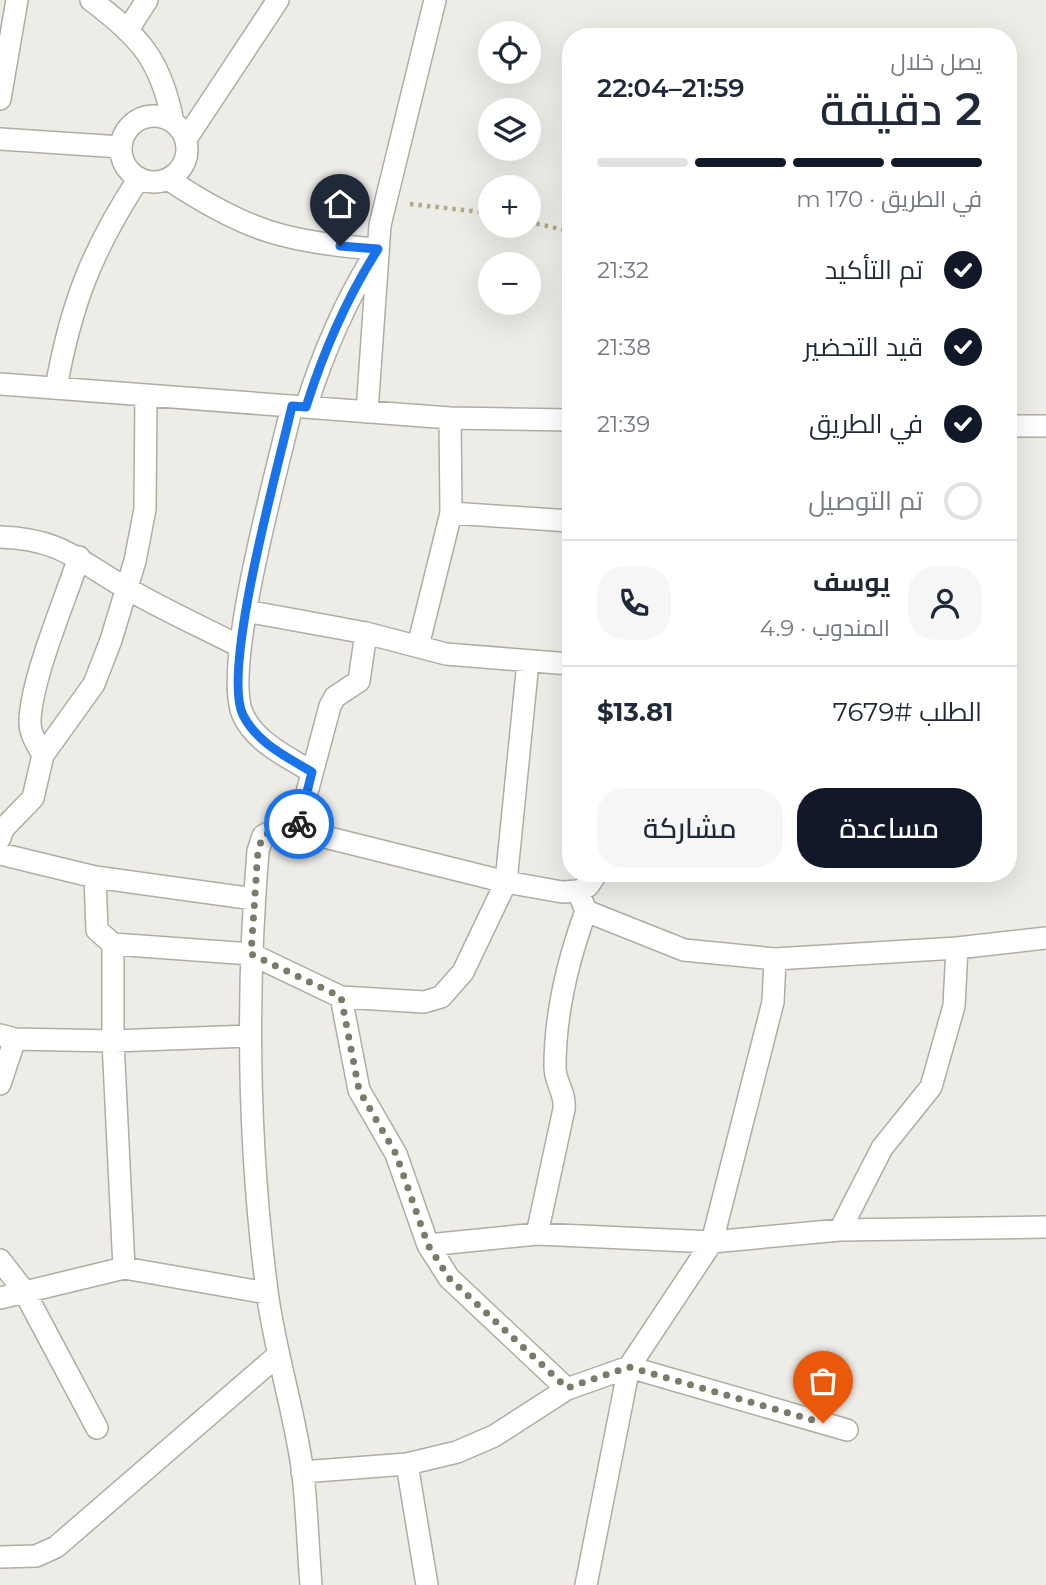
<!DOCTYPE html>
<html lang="ar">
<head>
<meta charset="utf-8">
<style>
	body { margin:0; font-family:Montserrat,Cairo,sans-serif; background:#f6f6f7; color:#1f2937; direction:rtl; height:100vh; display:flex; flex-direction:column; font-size:26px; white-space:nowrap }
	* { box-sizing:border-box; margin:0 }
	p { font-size:23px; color:#747a83 }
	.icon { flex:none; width:38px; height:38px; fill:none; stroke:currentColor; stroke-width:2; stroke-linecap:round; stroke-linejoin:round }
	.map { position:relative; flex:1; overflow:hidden; direction:ltr }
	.sheet { position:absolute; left:562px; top:28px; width:455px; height:854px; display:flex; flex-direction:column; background:#fff; border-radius:28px; box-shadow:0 7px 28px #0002; direction:rtl }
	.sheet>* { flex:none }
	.tools { position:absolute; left:478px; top:21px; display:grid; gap:14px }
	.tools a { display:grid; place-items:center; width:63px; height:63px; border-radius:50%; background:#fff; box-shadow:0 7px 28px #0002; font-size:35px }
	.pin { position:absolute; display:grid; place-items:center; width:60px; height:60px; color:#fff; margin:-72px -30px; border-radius:50% 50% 50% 0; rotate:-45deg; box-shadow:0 0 7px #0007 }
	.pin .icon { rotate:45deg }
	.courier { position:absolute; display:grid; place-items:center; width:70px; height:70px; margin:-35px; border:5px solid #1a73e8; border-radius:50%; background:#fff; color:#222; box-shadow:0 2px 9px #0007 }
	.summary em { font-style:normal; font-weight:600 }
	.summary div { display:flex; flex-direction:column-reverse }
	.summary { display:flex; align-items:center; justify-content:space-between; height:119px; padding:0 35px }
	h1 { font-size:46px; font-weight:600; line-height:52px }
	.bar { display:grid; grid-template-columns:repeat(4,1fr); gap:10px 7px; align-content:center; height:84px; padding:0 35px }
	.bar i { height:9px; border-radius:5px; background:#e0e1e3 }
	.bar .selected { background:#111827 }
	.bar p { grid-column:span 4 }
	.line { display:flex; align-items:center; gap:18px; padding:0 35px; border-top:2px solid #e0e1e3 }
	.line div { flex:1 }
	.round { display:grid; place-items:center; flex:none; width:74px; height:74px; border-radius:28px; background:#f6f6f7 }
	ol { padding:0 35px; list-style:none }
	li { display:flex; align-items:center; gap:21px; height:77px }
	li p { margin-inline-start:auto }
	li .icon { padding:7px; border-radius:50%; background:#111827; color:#fff; stroke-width:4 }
	li:last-child { color:#747a83 }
	li i { width:38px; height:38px; border:4px solid #e0e1e3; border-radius:50% }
	.cta { display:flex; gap:14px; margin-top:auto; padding:14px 35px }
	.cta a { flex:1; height:80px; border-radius:28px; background:#111827; color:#fff; font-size:28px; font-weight:600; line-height:80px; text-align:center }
	.cta a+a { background:#f6f6f7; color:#1f2937 }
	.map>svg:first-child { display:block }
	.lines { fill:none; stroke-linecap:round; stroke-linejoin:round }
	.minor-casing { stroke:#afada2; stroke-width:24 }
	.path { stroke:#afab8a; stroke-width:4.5; stroke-dasharray:3.5 5; stroke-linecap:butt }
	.minor { stroke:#fff; stroke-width:21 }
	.done { stroke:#7c7b6a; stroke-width:7; stroke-dasharray:0 12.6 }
	.route { stroke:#1a73e8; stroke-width:9 }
</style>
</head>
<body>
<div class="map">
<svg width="1046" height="1585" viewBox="0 0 1046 1585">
	<rect width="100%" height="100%" fill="#eeece7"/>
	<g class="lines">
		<g class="minor-casing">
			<path id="minor" d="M91 0C140 37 161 60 173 122
				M129 28 147 0
				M0 99 17 0
				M121 149a33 33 0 1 1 66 0a33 33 0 1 1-66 0Z
				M0 139 121 147
				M186 139 278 0
				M168 179C244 230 287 243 378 249 346 299 324 350 306 407
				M0 384 450 418 570 420
				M56 388C71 304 92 250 139 178
				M292 406C279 464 221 669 243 715 256 743 288 757 312 772
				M367 412 380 225 435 0
				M1008 426H1046
				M451 513 570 521
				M0 537C62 539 78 561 128 589 164 610 202 627 239 646
				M246 611 366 633 446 654 570 664
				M418 646 451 513 450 418
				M43 755C37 744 29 733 30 720 32 676 65 601 79 557
				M297 830 330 706 335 697 359 681 366 633
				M0 838 3 829 33 798 43 755 94 684 111 640 135 561 145 509 146 395
				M0 854 95 877 254 899
				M95 877 97 930 113 944 251 954 341 997 424 1002 441 997 463 972 506 882 528 662
				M578 891 586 911 684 950 775 959 957 948 1046 938
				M113 944V1041L124 1268
				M341 997 359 1090 396 1154 428 1245 449 1278 567 1389
				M0 1035 15 1039 113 1041 249 1036
				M0 1084 15 1039
				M840 1230 882 1148 931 1087 954 1006 957 948
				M537 1234 564 1109C566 1093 555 1083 555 1067 555 1014 568 960 586 911
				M428 1245 537 1234 712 1242 840 1230 1046 1227
				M0 1260 24 1291 97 1428
				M0 1298 124 1268 267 1293
				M407 1464 427 1585
				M302 1472 407 1464 457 1452 494 1436 567 1389 629 1367 847 1430
				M0 1557 36 1556 56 1547 277 1356
				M311 1585C308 1548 307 1510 303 1474 295 1412 275 1353 267 1291 248 1144 246 998 258 851L263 836 279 827 297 830 506 882 562 892 578 891 588 886 597 873
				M586 1585 629 1367 712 1242 773 1002 775 959"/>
		</g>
		<path class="path" d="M410 204 490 213
			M528 222 570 231"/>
		<use href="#minor" class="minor"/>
	</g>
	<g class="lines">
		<path class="done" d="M299 824 297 830 279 827 263 836 258 850 251 954 341 997 359 1090 396 1154 428 1245 449 1278 567 1388 629 1367 823 1423"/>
		<path class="route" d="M299 824 312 772C287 757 257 743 243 715 221 670 279 464 292 406L306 407C324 350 346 299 378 249L340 246"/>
	</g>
</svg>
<div class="tools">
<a><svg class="icon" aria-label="locate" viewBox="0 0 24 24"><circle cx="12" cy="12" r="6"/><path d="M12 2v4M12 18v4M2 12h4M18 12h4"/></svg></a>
<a><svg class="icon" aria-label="layers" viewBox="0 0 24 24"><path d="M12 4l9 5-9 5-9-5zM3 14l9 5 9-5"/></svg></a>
<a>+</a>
<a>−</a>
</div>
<div class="pin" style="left:823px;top:1423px;background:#ea580c"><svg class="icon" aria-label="bag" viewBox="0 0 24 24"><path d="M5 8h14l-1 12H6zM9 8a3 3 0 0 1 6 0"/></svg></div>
<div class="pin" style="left:340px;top:246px;background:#1f2937"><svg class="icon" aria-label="home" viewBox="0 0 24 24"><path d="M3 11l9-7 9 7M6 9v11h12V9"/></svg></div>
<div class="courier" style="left:299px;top:824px"><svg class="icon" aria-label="bike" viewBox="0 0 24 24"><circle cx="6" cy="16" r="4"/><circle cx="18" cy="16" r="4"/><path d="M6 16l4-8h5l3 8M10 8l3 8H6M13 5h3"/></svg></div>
<section class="sheet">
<div class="summary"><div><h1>2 دقيقة</h1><p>يصل خلال</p></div><em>21:59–22:04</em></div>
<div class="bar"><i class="selected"></i><i class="selected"></i><i class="selected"></i><i></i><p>في الطريق · 170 m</p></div>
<ol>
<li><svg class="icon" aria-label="check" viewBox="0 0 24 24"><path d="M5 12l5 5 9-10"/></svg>تم التأكيد<p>21:32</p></li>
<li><svg class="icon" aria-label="check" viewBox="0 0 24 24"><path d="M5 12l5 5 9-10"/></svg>قيد التحضير<p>21:38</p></li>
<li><svg class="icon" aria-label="check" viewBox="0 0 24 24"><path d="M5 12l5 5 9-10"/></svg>في الطريق<p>21:39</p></li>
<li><i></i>تم التوصيل</li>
</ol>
<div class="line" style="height:126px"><a class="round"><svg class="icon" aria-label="person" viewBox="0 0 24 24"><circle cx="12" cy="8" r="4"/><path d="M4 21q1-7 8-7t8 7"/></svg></a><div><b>يوسف</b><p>المندوب · 4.9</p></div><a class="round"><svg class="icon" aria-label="phone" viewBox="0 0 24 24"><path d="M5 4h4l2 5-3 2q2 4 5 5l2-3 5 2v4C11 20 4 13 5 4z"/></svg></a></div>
<div class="line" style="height:91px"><div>الطلب #7679</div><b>$13.81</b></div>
<div class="cta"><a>مساعدة</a><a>مشاركة</a></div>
</section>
</div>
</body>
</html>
